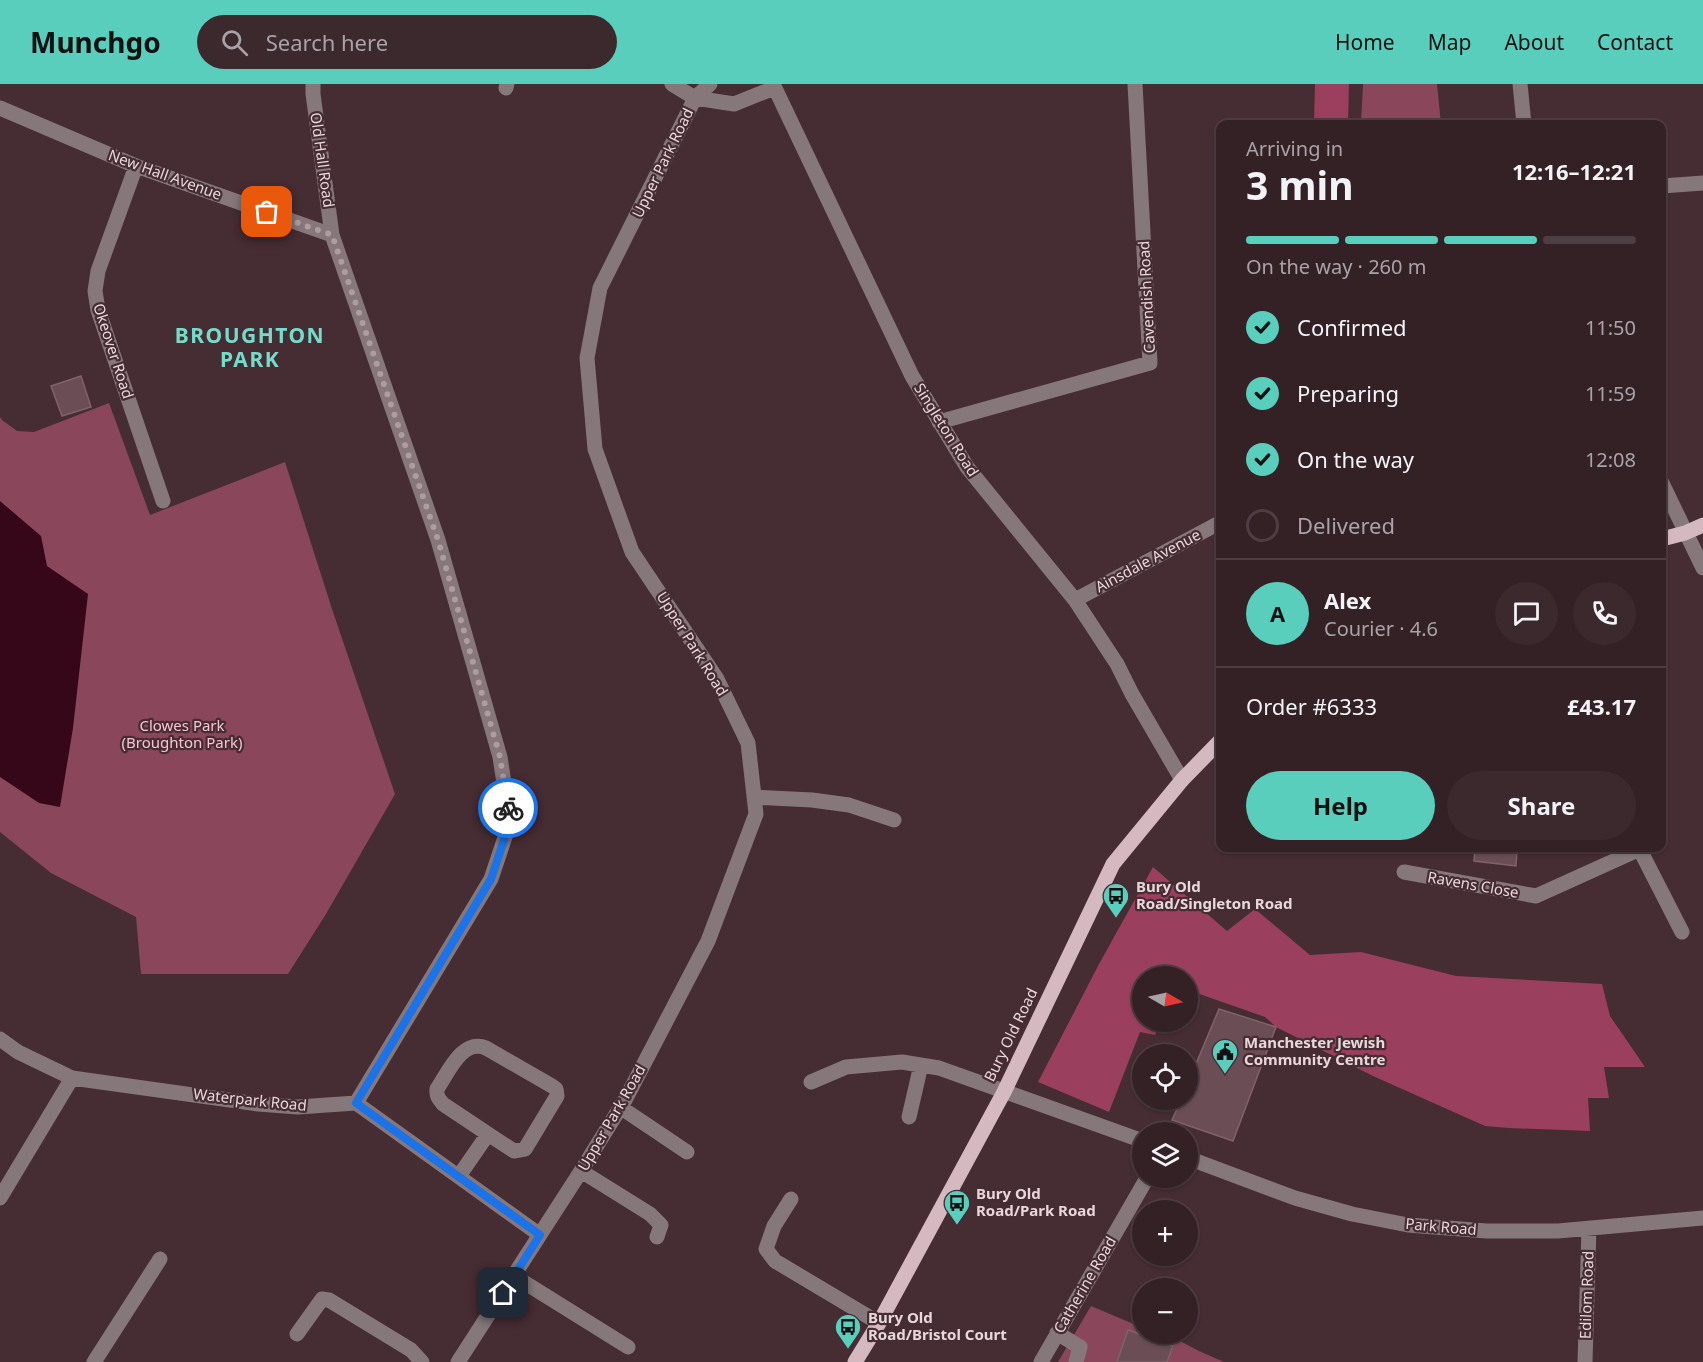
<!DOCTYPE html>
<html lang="en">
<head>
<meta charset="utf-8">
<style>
	body { margin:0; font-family:"Noto Sans",sans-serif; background:#3c292e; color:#f1f3f6; height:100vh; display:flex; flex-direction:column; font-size:22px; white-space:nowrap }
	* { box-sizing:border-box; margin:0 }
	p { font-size:20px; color:#a9a3a7 }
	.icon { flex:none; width:33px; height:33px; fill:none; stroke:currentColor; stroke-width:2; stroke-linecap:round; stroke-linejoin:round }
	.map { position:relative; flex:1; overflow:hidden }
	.panel { position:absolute; left:1216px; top:36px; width:450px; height:732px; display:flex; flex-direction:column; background:#342126; border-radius:12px; box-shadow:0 2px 4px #0004,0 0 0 2px #4e3e43 }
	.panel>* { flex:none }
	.needle { width:39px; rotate:99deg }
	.controls { position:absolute; left:1132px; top:882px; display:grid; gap:12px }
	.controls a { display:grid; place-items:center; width:66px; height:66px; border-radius:50%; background:#342126; box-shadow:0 2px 4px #0004,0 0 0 2px #4e3e43; font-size:30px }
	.pin { position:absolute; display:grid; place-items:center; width:51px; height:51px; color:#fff; margin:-26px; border-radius:12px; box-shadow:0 3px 9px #0006 }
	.courier { position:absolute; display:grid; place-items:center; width:60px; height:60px; margin:-30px; border:4px solid #1a73e8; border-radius:50%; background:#fff; color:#222; box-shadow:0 2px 8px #0007 }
	.summary em { font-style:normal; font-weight:700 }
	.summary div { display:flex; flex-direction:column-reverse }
	.summary { display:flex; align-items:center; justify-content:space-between; height:102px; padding:0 30px }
	h1 { font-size:39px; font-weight:700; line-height:45px }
	.bar { display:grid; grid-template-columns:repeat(4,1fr); gap:9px 6px; align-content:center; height:72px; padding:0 30px }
	.bar i { height:8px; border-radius:4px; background:#4e3e43 }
	.bar .current { background:#5acebc }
	.bar p { grid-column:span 4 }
	.line { display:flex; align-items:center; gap:15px; padding:0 30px; border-top:2px solid #4e3e43 }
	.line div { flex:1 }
	.round { display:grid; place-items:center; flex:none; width:63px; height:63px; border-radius:32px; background:#3c292e }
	ol { padding:0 30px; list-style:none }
	li { display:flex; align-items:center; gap:18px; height:66px }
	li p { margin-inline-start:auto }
	li .icon { padding:6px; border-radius:50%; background:#5acebc; color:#111; stroke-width:4 }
	li:last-child { color:#a9a3a7 }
	li i { width:33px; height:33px; border:3px solid #4e3e43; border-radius:50% }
	.primary-button { display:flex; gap:12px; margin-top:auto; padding:12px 30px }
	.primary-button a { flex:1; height:69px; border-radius:36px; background:#5acebc; color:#111; font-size:24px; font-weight:700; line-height:69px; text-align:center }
	.primary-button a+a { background:#3c292e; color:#f1f3f6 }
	header { display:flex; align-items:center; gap:36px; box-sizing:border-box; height:84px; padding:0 30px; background:#5acebc; color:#111 }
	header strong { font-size:28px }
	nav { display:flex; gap:33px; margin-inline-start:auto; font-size:21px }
	.search { width:420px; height:54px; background:#3c292e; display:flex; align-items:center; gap:15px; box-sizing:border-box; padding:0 21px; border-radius:33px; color:#a9a3a7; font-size:22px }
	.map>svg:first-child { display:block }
	.green { fill:#8a475b }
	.forest { fill:#9b3f5e }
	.water { fill:#360719 }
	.building { fill:#6a4d55; stroke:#80626a; stroke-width:1.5 }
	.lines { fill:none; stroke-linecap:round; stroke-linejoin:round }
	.minor { stroke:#85777a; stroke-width:15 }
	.major { stroke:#d5b9c0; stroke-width:15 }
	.done { stroke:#af9ba0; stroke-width:6; stroke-dasharray:0 10.8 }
	.route { stroke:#1a73e8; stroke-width:8 }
	.labels { text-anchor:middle; stroke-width:4.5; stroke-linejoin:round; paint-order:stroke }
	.street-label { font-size:15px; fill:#e8d7db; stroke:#462c33 }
	.park-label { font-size:15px; fill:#f9c4d2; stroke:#462c33 }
	.poi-label { font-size:15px; font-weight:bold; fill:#e8d7db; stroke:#462c33; text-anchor:start }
	.district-label { font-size:21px; font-weight:bold; letter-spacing:1.5px; fill:#75dccc; stroke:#462c33 }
</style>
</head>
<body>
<header>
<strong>Munchgo</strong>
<div class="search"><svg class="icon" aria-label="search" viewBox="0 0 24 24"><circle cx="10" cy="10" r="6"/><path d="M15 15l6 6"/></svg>Search here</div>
<nav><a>Home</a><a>Map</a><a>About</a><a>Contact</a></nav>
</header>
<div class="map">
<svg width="1703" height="1278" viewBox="0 0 1703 1278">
	<rect width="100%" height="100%" fill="#462c33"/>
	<path class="green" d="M1363 0H1437L1441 40H1361Z
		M109 319 150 431 285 378 333 528 395 710 326 830 288 890H141L136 833 51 789 0 748V333L2 336 17 347 34 348Z
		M1091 1222 1143 1244V1250H1159L1178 1256 1199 1267 1224 1278H1058Z"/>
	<path class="forest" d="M1315 0H1349L1348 40H1314Z
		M1153 783 1227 847 1255 825 1310 871 1361 868 1456 892 1602 900 1610 932 1645 983H1604L1609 1014H1588L1590 1047 1509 1044 1485 1042 1373 992 1276 943 1265 933 1188 906V892H1143V938H1162L1155 951 1140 948 1109 1028 1038 998 1099 880Z"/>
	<path class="water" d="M0 417 41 452 47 482 88 510 73 644 60 723 39 719 0 693Z"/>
	<path class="building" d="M81 292 91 323 62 332 51 302Z
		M1475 764H1517L1516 782 1474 777Z
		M1219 925 1276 943 1233 1057 1172 1036 1181 1016H1188V999Z
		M1128 1246 1173 1262 1167 1278H1117Z"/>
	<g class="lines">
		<path class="minor" d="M313 0V10L332 151 438 456 500 673 510 738 491 795 356 1019
			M672 0 695 14 734 20 774 4
			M773 0 912 292 967 383 1075 516 1117 580 1132 610 1182 696
			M1520 0 1524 40
			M506 4 507 0
			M0 24 136 82 332 151
			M136 82 98 187 95 207 98 226 163 417
			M1662 102 1703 99
			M939 338 1150 279 1135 0
			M1662 399 1703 484
			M1075 516 1221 438
			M754 713 812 716 849 721 894 736
			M1639 764 1682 848
			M1404 788 1536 812 1640 765
			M0 955 18 968 72 994 258 1020 298 1023 356 1019 540 1151
			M811 998 846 983 902 978 939 984 1143 1057
			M620 1023 687 1068
			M909 1033 921 981
			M1188 1074 1295 1114 1352 1130 1408 1141 1487 1147H1558L1703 1134
			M581 1087 650 1130 661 1141 657 1153
			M459 1092 488 1050 514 1067 525 1065 557 1012 556 1005 552 1002 486 964C462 954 448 989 437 1005 436 1012 439 1015 443 1020L488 1050
			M0 1114 72 994
			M791 1115 774 1142 766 1165 775 1177 879 1239
			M514 1192 628 1263
			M1057 1249 1080 1263 1076 1278
			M297 1250 322 1215 329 1216 411 1266 422 1278
			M94 1278 160 1175
			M458 1278 581 1087 625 1016 708 857 756 730 748 659 717 595 632 468 595 365 587 274 600 204 695 14 710 0
			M1041 1278 1147 1094
			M1585 1278 1589 1144"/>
		<path class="major" d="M1662 455 1685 449 1703 441
			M855 1278 879 1239 1004 1008 1113 780 1182 696 1221 656"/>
	</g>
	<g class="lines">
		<path class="done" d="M267 128 332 151 438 456 500 673 508 724"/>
		<path class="route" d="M503 1209 540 1151 356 1019 491 795 510 738 508 724"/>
	</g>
	<defs>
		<g id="bus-pin" transform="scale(1.35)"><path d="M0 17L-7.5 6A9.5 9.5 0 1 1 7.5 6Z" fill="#5acebc" stroke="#462c33"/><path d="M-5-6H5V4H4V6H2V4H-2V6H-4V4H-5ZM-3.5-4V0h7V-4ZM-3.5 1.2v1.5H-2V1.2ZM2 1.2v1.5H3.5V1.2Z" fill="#111"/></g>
		<g id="civic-pin" transform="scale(1.35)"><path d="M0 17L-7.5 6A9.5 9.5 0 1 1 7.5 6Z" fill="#5acebc" stroke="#462c33"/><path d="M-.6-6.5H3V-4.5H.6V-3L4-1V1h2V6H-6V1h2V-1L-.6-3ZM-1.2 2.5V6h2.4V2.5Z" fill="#111"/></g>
	</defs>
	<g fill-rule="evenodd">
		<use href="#bus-pin" x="1116" y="812"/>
		<use href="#civic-pin" x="1225" y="968"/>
		<use href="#bus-pin" x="957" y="1119"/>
		<use href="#bus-pin" x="848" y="1243"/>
	</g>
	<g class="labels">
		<g class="street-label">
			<text transform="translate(322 76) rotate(82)" y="5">Old Hall Road</text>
			<text transform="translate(663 79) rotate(-64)" y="5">Upper Park Road</text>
			<text transform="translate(165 91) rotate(20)" y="5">New Hall Avenue</text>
			<text transform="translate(1147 213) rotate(-93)" y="5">Cavendish Road</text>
			<text transform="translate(113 267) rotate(72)" y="5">Okeover Road</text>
			<text transform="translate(946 346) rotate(58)" y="5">Singleton Road</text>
			<text transform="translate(1148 477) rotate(-28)" y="5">Ainsdale Avenue</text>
			<text transform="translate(692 560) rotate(58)" y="5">Upper Park Road</text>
			<text transform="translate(1473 801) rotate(10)" y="5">Ravens Close</text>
			<text transform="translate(1011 951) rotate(-64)" y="5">Bury Old Road</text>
			<text transform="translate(250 1016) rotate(6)" y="5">Waterpark Road</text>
			<text transform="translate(612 1034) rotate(-60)" y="5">Upper Park Road</text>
			<text transform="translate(1441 1143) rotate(5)" y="5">Park Road</text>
			<text transform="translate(1085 1201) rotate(-60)" y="5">Catherine Road</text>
			<text transform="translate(1587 1211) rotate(-88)" y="5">Edilom Road</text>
		</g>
		<g class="park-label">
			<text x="182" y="647">Clowes Park<tspan x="182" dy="17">(Broughton Park)</tspan></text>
		</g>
		<g class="poi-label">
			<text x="1136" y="808">Bury Old<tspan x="1136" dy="17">Road/Singleton Road</tspan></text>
			<text x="1244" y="964">Manchester Jewish<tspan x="1244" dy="17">Community Centre</tspan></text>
			<text x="976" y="1115">Bury Old<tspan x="976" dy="17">Road/Park Road</tspan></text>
			<text x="868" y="1239">Bury Old<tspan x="868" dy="17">Road/Bristol Court</tspan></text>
		</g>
		<g class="district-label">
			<text x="250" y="259">BROUGHTON<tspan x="250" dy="24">PARK</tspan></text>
		</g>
	</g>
</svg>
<div class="controls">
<a><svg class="needle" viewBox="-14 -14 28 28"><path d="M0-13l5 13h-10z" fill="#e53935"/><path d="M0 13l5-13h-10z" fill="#a9a3a7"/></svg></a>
<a><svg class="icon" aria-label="locate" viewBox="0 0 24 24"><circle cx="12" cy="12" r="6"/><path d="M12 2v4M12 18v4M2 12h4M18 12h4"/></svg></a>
<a><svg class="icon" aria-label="layers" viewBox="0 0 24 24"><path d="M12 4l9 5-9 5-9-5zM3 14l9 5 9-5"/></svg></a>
<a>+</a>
<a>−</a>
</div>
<div class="pin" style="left:267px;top:128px;background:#ea580c"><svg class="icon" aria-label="bag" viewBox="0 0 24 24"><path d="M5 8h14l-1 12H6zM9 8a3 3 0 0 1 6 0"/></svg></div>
<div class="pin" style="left:503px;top:1209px;background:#1f2937"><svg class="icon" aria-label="home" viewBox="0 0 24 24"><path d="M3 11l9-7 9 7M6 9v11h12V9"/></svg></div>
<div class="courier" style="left:508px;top:724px"><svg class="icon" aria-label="bike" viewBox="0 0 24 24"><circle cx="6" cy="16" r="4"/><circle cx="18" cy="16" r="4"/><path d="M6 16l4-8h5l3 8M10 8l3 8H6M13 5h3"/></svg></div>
<section class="panel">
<div class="summary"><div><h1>3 min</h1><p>Arriving in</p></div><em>12:16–12:21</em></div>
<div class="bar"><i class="current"></i><i class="current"></i><i class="current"></i><i></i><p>On the way · 260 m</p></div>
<ol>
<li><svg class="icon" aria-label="check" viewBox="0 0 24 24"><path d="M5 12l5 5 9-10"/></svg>Confirmed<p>11:50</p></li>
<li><svg class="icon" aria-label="check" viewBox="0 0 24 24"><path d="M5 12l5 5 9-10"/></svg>Preparing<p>11:59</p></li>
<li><svg class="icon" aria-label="check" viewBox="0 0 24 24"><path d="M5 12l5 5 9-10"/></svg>On the way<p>12:08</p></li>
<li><i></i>Delivered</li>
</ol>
<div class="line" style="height:108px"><b class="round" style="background:#5acebc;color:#111">A</b><div><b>Alex</b><p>Courier · 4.6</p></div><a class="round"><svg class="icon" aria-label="chat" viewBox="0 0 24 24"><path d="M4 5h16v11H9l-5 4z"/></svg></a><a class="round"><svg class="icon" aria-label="phone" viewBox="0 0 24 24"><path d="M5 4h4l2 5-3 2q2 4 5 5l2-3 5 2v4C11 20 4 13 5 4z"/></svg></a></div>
<div class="line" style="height:78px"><div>Order #6333</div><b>£43.17</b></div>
<div class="primary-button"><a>Help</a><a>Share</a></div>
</section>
</div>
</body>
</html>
